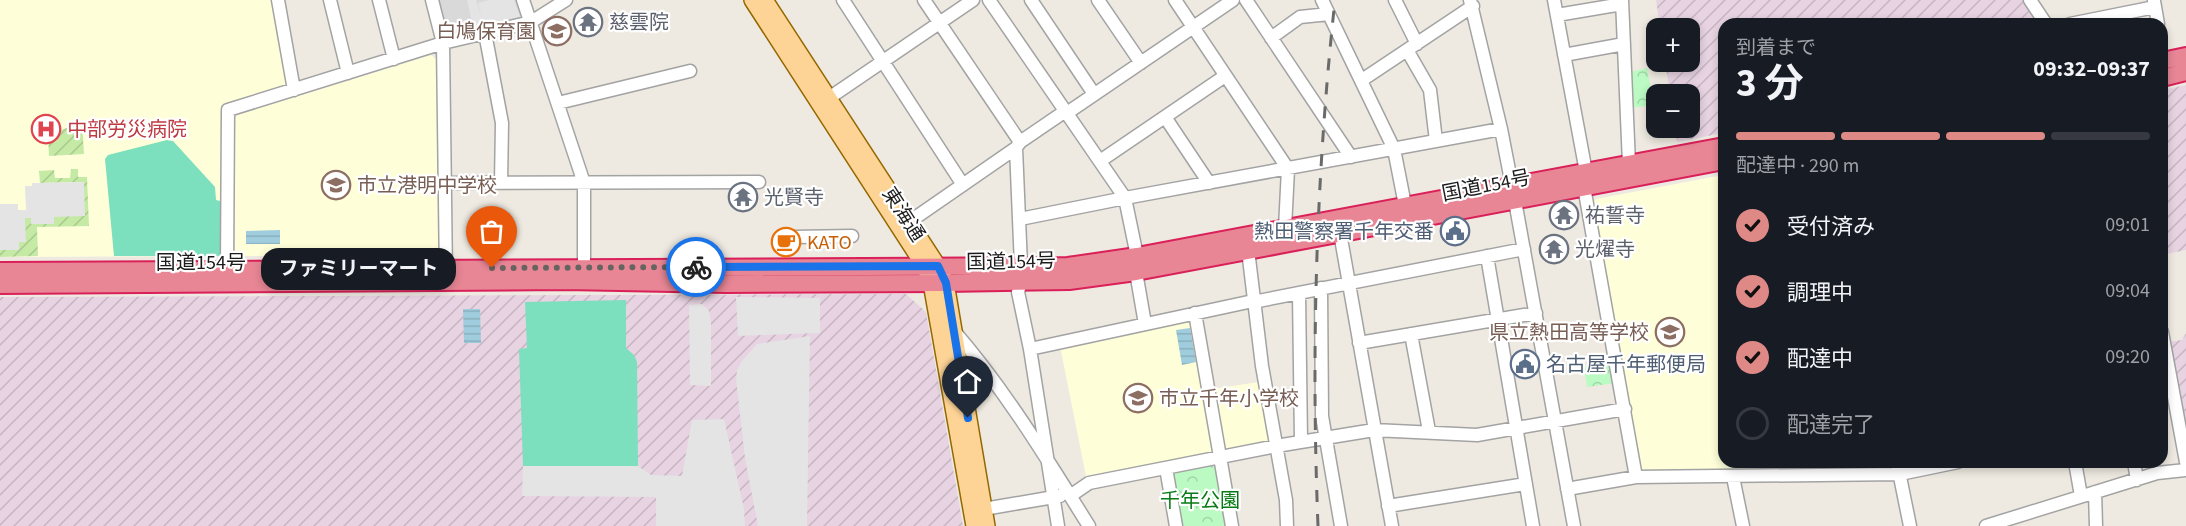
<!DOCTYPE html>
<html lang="ja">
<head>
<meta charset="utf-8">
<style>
	body { margin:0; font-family:"Source Sans 3","Noto Sans JP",sans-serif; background:#20242c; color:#f1f3f6; height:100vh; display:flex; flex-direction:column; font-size:22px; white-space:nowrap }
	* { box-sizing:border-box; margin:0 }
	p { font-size:20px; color:#9ea1a6 }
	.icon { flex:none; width:33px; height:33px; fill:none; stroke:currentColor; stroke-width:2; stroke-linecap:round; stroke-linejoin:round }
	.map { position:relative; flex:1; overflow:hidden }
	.panel { position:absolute; left:1718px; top:18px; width:450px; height:450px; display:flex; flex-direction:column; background:#171b24; border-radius:18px; box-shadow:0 3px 9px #0003 }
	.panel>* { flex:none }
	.controls { position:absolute; left:1646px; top:18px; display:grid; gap:12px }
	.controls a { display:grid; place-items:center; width:54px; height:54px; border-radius:12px; background:#171b24; box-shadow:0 3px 9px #0003; font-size:30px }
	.pin { position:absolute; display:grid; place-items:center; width:51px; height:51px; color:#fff; margin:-62px -26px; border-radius:50% 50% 50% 0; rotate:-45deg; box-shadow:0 0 6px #0007 }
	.pin .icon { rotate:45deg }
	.courier { position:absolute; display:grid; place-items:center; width:60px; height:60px; margin:-30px; border:4px solid #1a73e8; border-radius:50%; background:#fff; color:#222; box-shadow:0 2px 8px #0007 }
	.bubble { position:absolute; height:42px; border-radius:18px; background:#171b24; box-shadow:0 3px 9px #0003; font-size:20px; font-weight:700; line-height:42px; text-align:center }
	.summary em { font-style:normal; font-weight:700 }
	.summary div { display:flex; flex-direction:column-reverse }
	.summary { display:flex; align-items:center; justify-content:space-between; height:102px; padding:0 18px }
	h1 { font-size:39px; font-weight:700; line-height:45px }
	.bar { display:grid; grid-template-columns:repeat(4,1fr); gap:9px 6px; align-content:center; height:72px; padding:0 18px }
	.bar i { height:8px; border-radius:4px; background:#363941 }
	.bar .active { background:#df8987 }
	.bar p { grid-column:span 4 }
	ol { padding:0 18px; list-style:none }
	li { display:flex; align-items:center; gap:18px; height:66px }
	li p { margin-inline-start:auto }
	li .icon { padding:6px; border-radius:50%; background:#df8987; color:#111; stroke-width:4 }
	li:last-child { color:#9ea1a6 }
	li i { width:33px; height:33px; border:3px solid #363941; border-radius:50% }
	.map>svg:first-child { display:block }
	.residential { fill:#dad9d9 }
	.industrial { fill:url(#industrial-furrows) }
	.education { fill:#feffd9 }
	.park { fill:url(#park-crowns) }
	.garden { fill:url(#garden-furrows) }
	.pitch { fill:#7cdfbd }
	.parking { fill:#e4e4e4 }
	.water { fill:url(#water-rules) }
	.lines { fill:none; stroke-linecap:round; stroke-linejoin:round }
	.minor-casing { stroke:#a3a3a3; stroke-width:15 }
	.major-casing { stroke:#946800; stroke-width:18 }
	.highway-casing { stroke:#da2059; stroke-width:20 }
	.minor { stroke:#fff; stroke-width:12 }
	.major { stroke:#fed496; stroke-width:15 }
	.highway { stroke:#e88695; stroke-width:16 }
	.rail { stroke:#6a6a6a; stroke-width:3; stroke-dasharray:12 12; stroke-linecap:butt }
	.done { stroke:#666461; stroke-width:6; stroke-dasharray:0 10.8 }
	.route { stroke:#1a73e8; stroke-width:8 }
	.labels { text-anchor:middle; stroke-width:4.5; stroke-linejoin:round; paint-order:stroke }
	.worship-label { font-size:20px; fill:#5b616d; stroke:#fff; text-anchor:start }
	.education-label { font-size:20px; fill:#785e54; stroke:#fff; text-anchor:end }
	.health-label { font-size:20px; fill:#be3a42; stroke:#fff; text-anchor:start }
	.street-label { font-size:20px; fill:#1c1c1c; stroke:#fff }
	.service-label { font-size:20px; fill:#4e5e75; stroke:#fff; text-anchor:end }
	.food-label { font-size:20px; fill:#c56008; stroke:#fff; text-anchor:start }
	.park-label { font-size:20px; fill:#097b16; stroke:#fff }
</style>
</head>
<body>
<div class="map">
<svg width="2186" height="526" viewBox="0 0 2186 526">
	<defs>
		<pattern id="industrial-furrows" width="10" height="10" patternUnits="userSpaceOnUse" patternTransform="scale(1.5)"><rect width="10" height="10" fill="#e7d3e2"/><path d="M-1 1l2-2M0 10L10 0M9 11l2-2" fill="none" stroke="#c6b5c1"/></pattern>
		<pattern id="park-crowns" width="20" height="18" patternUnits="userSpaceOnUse" patternTransform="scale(1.5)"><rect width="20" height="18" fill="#bbfac3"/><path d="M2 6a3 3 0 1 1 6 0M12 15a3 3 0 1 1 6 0" fill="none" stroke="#a0d6a7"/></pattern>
		<pattern id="garden-furrows" width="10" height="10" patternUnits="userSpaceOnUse" patternTransform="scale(1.5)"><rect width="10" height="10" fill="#c4eaa5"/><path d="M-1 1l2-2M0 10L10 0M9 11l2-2" fill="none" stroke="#a8c88d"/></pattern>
		<pattern id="water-rules" width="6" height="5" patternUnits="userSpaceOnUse" patternTransform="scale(1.5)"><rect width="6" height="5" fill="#a0cddd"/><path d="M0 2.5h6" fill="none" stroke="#89afbd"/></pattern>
	</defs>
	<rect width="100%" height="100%" fill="#eeeae1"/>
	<path class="residential" d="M437 0H517L522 15 519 21 453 37 445 32Z"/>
	<path class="industrial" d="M1656 0H2025L2041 24H1724L1723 133 1677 142 1675 128H1689V94H1670L1665 62H1689V28H1660Z
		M2186 85V250L2162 255V90Z
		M906 294 926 312 963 526H0V297Z
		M2186 333V440L2168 342 2182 340Z"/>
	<path class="education" d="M0 0H275L288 82 286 89 223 108 224 256 0 257Z
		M431 55 437 60 438 252 435 255 238 256 235 253 234 119 238 115Z
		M1723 175 1724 462H1890L1888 467 1645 472 1641 469 1593 202 1596 199Z
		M1189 318 1193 320 1215 449 1213 452 1086 476 1060 346Z
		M1259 382 1269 439 1268 442 1226 450 1223 448 1212 389Z"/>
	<path class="park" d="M1647 68 1654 105 1630 108V72Z
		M1610 362 1615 383 1587 387 1584 367Z
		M1215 463 1229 526H1180L1171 475 1173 471Z"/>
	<path class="garden" d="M82 122 84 154 49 156 48 135Z
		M71 169H78V177H87L89 226 37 227 38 256 0 257V250L19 249V242L25 218H31V224L54 223V217L84 182 40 183 39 171 54 170 55 178H70Z"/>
	<path class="pitch" d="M167 140 173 141 215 187 216 200 224 202V256H114L105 159 108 155Z
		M626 300V348L634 355 637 362 638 466H523L519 349 527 348 525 302Z"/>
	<path class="parking" d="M467 0H476L482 19 478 3 490 0H514L520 17 474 31Z
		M84 182 85 216 54 217V224H31V218H25L26 242H19V250H0V204H18V210H26L25 186H32V183Z
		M736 297 820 298V333L738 336Z
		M702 304 709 311 711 323V386L690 385 689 305Z
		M810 336 807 526H758L745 458 736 379 737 371 741 362 757 344Z
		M724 419 744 509 745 526H656V497L522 496 523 466H638L651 475 682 476 692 420Z"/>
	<path class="water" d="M280 230V244H246V231Z
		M463 309H480L481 343H464Z
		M1190 328 1196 362 1182 365 1176 330Z"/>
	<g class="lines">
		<g class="minor-casing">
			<path id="minor" d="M278 0 294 90
				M330 0 348 73
				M379 0 394 59
				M432 0 443 43 446 277
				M523 0 584 183V268
				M843 0 963 185
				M924 0 1020 142
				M989 0 1125 198 1137 256
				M1031 0 1094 94
				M1098 0 1141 63
				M1175 0 1288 169 1285 228
				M1246 0 1351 157
				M1322 0 1394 149 1405 205
				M1395 0 1417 44
				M1470 0 1501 129 1515 201 1574 526
				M1554 0 1586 172
				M1622 0 1629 164
				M2030 0 2046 24
				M2154 1 2158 24
				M1557 15 1622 4
				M2070 24 2155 7
				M485 33 502 123 501 183
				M1271 38 1300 17 1329 14
				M1407 50 1430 90 1436 141
				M1564 55 1624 44
				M1362 80 1473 6
				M829 98 973 0
				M558 103 690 71
				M1067 113 1233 0
				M1165 117 1209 183
				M1016 148 1021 266
				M1100 161 1225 76
				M445 183 759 182
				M1584 187 1636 477
				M1020 219 1125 198 1501 129
				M909 222 1016 148 1020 142 1064 112
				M1340 233 1392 526
				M794 237 852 236
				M1248 250 1262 366 1286 500 1287 526
				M1487 256 1533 526
				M227 270 228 110 443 43 531 22 566 0
				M1136 272 1145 324
				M1021 282 1018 292 1030 349 1058 526
				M1321 288 1322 416 1341 526
				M1299 293 1301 441
				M1253 302 1524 249
				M1195 313 1232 526
				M954 331C1006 391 1047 459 1089 526
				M2162 332 2186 462
				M1411 334 1429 431
				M1359 343 1536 313
				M1030 349 1253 301
				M1897 462 1910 526
				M2075 462 2081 496
				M2134 462 2137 480
				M1166 468 1176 526
				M1733 477 1743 526
				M1567 489 1636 477 1900 474 1958 462
				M2095 492 2096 526
				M1070 496 1089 483 1276 446 1374 430 1477 435 1625 409
				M1388 506 1526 484
				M984 509 1060 496
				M1986 526 2157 473 2186 470"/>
		</g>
		<g class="major-casing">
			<path id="major" d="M752 0 924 266 931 283 974 526
				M765 0 938 266 946 283 987 526"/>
		</g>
		<g class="highway-casing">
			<path id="highway" d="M2162 61 2186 56
				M2162 78 2186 72
				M0 271 1068 266 1137 256 1724 146
				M0 285 566 281 726 284 946 283 1069 281 1136 272 1724 161"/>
		</g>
		<use href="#minor" class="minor"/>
		<use href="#major" class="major"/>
		<use href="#highway" class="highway"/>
		<path class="rail" d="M1318 526C1311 350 1316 175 1335 0"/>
	</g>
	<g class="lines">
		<path class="done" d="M492 268 696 267"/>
		<path class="route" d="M696 267 938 266 946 283 968 418"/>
	</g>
	<defs>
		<g id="temple-ring" transform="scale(1.5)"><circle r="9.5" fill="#fff" stroke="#6b7280" stroke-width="1.5"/><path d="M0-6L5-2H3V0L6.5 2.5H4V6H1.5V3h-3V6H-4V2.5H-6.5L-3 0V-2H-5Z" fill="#6b7280"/></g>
		<g id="school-ring" transform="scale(1.5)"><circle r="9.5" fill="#fff" stroke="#8d6e63" stroke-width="1.5"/><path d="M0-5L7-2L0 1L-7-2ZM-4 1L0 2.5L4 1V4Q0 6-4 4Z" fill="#8d6e63"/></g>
		<g id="hospital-ring" transform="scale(1.5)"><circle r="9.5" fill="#fff" stroke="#e0444e" stroke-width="1.5"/><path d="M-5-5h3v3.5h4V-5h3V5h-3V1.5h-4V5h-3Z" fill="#e0444e"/></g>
		<g id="civic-ring" transform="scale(1.5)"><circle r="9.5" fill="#fff" stroke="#5c6f8a" stroke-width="1.5"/><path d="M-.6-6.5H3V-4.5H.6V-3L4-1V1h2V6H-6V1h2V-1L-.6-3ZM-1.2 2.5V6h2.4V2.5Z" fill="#5c6f8a"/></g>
		<g id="cafe-ring" transform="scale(1.5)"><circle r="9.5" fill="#fff" stroke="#e8710a" stroke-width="1.5"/><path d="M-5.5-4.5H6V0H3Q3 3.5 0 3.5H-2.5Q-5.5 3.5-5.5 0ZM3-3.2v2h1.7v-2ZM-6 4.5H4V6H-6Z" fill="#e8710a"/></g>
	</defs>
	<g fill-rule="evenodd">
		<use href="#temple-ring" x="588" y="22"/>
		<use href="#school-ring" x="557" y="31"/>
		<use href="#hospital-ring" x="46" y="129"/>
		<use href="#school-ring" x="336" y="185"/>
		<use href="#temple-ring" x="743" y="197"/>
		<use href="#temple-ring" x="1564" y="215"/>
		<use href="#civic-ring" x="1455" y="231"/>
		<use href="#cafe-ring" x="786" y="242"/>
		<use href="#temple-ring" x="1554" y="249"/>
		<use href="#school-ring" x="1670" y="332"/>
		<use href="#civic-ring" x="1525" y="364"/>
		<use href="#school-ring" x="1138" y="398"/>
	</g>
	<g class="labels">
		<g class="worship-label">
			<text x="609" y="29">慈雲院</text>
			<text x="764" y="204">光賢寺</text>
			<text x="1585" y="222">祐誓寺</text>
			<text x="1575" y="256">光燿寺</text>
		</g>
		<g class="education-label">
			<text x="536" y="38">白鳩保育園</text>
			<text x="357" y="192" text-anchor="start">市立港明中学校</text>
			<text x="1649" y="339">県立熱田高等学校</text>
			<text x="1159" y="405" text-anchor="start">市立千年小学校</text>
		</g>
		<g class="health-label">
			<text x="67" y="136">中部労災病院</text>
		</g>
		<g class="street-label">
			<text transform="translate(1486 185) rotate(-11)" y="7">国道154号</text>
			<text transform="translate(904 214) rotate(57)" y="7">東海通</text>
			<text transform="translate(1011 261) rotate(-1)" y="7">国道154号</text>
			<text x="201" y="269">国道154号</text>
		</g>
		<g class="service-label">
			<text x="1434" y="238">熱田警察署千年交番</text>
			<text x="1546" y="371" text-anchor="start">名古屋千年郵便局</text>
		</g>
		<g class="food-label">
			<text x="807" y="249">KATO</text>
		</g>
		<g class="park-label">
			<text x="1200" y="507">千年公園</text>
		</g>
	</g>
</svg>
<div class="controls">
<a>+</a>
<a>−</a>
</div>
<div class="pin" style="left:492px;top:268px;background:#ea580c"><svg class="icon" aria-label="bag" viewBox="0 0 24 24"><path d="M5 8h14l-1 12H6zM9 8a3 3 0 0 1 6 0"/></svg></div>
<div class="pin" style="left:968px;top:418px;background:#1f2937"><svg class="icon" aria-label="home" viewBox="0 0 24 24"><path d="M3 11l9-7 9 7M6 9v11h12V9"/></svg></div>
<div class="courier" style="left:696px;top:267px"><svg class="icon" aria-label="bike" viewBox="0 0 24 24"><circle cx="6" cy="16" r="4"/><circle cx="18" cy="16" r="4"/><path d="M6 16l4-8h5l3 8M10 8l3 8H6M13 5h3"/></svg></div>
<div class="bubble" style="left:261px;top:248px;width:195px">ファミリーマート</div>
<section class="panel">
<div class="summary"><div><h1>3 分</h1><p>到着まで</p></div><em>09:32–09:37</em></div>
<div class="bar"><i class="active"></i><i class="active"></i><i class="active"></i><i></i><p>配達中 · 290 m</p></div>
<ol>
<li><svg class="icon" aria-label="check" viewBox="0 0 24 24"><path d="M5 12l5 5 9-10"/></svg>受付済み<p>09:01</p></li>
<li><svg class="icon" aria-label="check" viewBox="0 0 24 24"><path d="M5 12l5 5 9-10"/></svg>調理中<p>09:04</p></li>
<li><svg class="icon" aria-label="check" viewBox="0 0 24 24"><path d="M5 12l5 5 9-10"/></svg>配達中<p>09:20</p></li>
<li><i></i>配達完了</li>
</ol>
</section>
</div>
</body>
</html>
